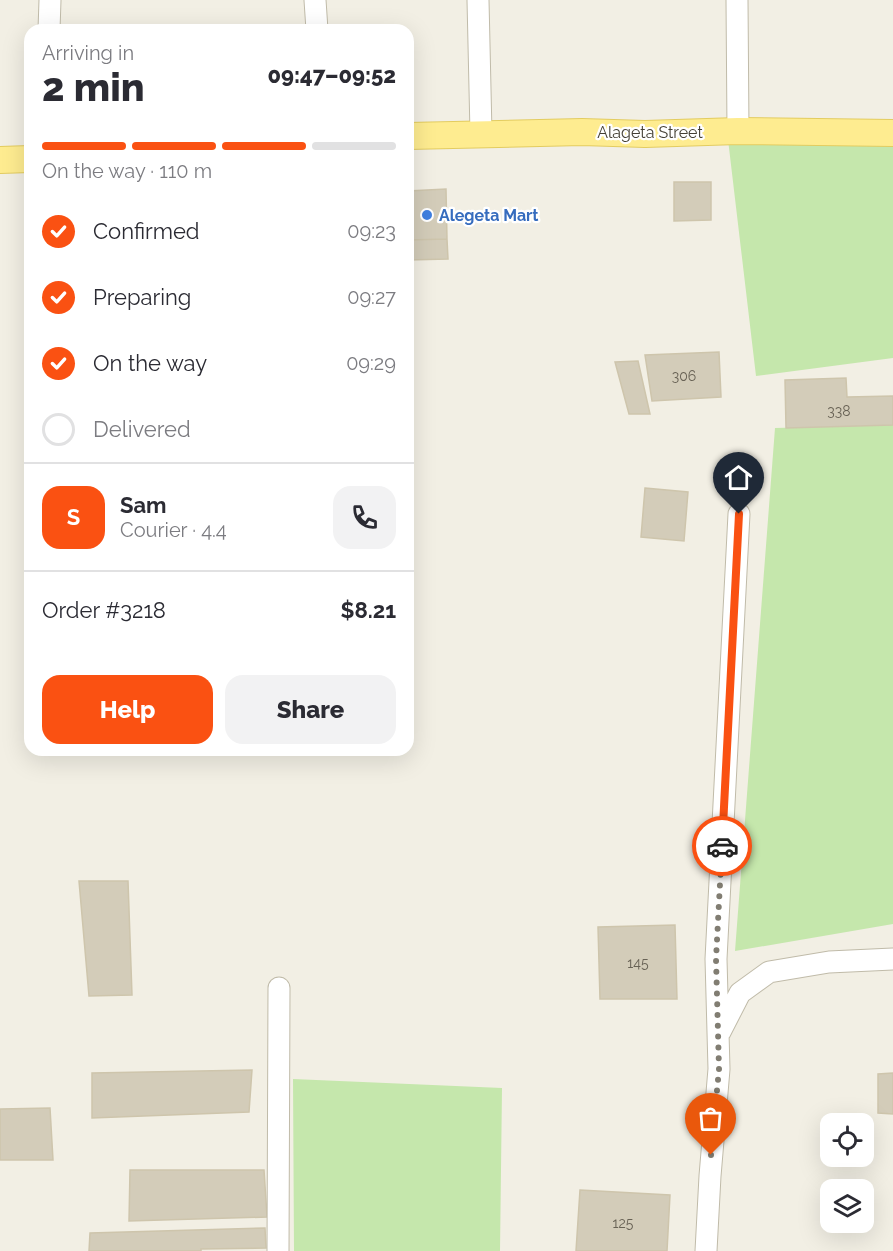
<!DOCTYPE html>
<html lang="en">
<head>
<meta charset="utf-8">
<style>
	body { margin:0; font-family:Raleway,sans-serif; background:#f2f2f3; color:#2b2b33; height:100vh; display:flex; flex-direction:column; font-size:22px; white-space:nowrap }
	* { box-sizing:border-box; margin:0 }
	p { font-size:20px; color:#7c7c81 }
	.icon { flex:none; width:33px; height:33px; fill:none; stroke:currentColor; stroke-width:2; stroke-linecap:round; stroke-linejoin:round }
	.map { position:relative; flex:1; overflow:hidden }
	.details { position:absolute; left:24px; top:24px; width:390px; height:732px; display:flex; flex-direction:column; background:#fff; border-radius:18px; box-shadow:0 6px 24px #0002 }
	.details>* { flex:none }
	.fabs { position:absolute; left:820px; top:1113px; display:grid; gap:12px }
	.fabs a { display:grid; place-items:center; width:54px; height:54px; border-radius:12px; background:#fff; box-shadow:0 6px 24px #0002; font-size:30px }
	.pin { position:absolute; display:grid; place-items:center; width:51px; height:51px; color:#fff; margin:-62px -26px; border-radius:50% 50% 50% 0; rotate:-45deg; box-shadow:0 0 6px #0007 }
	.pin .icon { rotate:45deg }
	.courier { position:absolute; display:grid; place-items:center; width:60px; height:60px; margin:-30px; border:4px solid #fa5112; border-radius:50%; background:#fff; color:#222; box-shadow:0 2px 8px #0007 }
	.headline em { font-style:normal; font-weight:800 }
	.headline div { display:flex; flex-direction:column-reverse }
	.headline { display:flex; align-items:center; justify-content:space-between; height:102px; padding:0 18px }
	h1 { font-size:39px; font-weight:800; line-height:45px }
	.bar { display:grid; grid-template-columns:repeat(4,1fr); gap:9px 6px; align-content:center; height:72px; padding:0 18px }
	.bar i { height:8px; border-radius:4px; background:#e1e1e2 }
	.bar .current { background:#fa5112 }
	.bar p { grid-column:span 4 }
	.line { display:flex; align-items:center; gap:15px; padding:0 18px; border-top:2px solid #e1e1e2 }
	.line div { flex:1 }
	.round { display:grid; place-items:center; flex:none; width:63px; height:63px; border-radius:18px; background:#f2f2f3 }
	ol { padding:0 18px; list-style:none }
	li { display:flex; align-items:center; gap:18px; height:66px }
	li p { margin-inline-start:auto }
	li .icon { padding:6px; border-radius:50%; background:#fa5112; color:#fff; stroke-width:4 }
	li:last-child { color:#7c7c81 }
	li i { width:33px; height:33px; border:3px solid #e1e1e2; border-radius:50% }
	.button { display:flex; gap:12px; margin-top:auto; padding:12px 18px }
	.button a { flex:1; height:69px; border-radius:18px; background:#fa5112; color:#fff; font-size:24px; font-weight:800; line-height:69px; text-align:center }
	.button a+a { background:#f2f2f3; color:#2b2b33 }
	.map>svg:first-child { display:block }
	.green { fill:#c5e7ac }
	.building { fill:#d3ccb9; stroke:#cec5ac; stroke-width:1.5 }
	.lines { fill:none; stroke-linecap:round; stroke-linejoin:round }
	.minor-casing { stroke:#c0bba9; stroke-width:23 }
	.major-casing { stroke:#e3cc60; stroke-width:28 }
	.minor { stroke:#fff; stroke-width:21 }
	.major { stroke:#feec90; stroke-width:26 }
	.done { stroke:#817d72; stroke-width:6; stroke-dasharray:0 10.8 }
	.route { stroke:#fa5112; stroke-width:8 }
	.shop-dot { fill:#3f7fe0; stroke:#fff; stroke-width:2 }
	.labels { text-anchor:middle; stroke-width:4.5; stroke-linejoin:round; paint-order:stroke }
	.number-label { font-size:14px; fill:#686255 }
	.street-label { font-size:16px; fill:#443f34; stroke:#fff }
	.shop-label { font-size:16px; font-weight:bold; fill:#366cbe; stroke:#fff; text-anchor:start }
</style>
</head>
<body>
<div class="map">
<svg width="893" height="1251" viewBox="0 0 893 1251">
	<rect width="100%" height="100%" fill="#f2efe4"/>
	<path class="green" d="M727 131 893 133V358L756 376Z
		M893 425V924L735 951 775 428Z
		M293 1079 502 1088 500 1251H294Z"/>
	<path class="building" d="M674 182H711V220L674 221Z
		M446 189 447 239 408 240V191Z
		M447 239 448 259 408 260V240Z
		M719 352 721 397 652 401 645 355Z
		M638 361 650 414H629L615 362Z
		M846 378 847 397 893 396V425L786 428 785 380Z
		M645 488 688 492 684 541 641 537Z
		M79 881H128L132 995 89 996Z
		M675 925 677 999H600L598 927Z
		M252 1070 249 1112 92 1118V1073Z
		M893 1073V1114L878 1113V1074Z
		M50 1108 53 1160H0V1109Z
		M130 1170H264L267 1217 129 1221Z
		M580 1190 670 1195 667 1251H576Z
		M265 1228 266 1248 201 1249V1251H89L90 1233Z"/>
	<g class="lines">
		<g class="minor-casing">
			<path id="minor" d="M315 0 317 30
				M478 0 481 133
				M737 0 738 131
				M49 30 50 0
				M720 1032 740 993 769 972 829 962 893 959
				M278 1251 279 988
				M706 1251 710 1176 719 1069 716 959 739 514"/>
		</g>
		<g class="major-casing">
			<path id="major" d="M408 136 582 132 645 134 738 131 893 133
				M0 160 30 159"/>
		</g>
		<use href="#minor" class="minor"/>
		<use href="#major" class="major"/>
	</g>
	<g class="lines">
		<path class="done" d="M711 1155 719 1069 716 959 722 846"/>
		<path class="route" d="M722 846 739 514"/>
	</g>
	<circle class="shop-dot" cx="427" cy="215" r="6"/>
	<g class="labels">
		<g class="number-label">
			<text x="684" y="381">306</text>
			<text x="839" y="416">338</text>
			<text x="638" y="968">145</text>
			<text x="623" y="1228">125</text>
		</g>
		<g class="street-label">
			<text x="650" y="138">Alageta Street</text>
		</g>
		<g class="shop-label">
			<text x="439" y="221">Alegeta Mart</text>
		</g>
	</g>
</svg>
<div class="fabs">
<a><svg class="icon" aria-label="locate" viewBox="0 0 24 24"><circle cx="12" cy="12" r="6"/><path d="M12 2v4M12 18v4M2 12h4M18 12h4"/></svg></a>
<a><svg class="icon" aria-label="layers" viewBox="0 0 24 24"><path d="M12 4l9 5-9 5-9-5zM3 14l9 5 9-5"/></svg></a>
</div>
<div class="pin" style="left:711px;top:1155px;background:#ea580c"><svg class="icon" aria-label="bag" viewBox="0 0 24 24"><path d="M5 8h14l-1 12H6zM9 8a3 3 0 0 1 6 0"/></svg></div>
<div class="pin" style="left:739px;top:514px;background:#1f2937"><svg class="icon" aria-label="home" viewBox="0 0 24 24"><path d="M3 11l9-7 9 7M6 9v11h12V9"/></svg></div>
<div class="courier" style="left:722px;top:846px"><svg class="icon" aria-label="car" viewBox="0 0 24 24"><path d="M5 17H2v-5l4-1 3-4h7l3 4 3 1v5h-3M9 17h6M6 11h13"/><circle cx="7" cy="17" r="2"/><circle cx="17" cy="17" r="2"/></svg></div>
<section class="details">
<div class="headline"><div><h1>2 min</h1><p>Arriving in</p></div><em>09:47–09:52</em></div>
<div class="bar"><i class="current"></i><i class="current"></i><i class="current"></i><i></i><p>On the way · 110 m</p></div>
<ol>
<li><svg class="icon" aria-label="check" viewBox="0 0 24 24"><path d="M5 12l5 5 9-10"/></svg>Confirmed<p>09:23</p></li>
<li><svg class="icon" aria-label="check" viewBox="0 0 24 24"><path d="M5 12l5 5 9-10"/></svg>Preparing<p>09:27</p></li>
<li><svg class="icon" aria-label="check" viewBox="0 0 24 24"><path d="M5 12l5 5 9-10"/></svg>On the way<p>09:29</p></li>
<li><i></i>Delivered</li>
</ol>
<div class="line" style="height:108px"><b class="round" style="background:#fa5112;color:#fff">S</b><div><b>Sam</b><p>Courier · 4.4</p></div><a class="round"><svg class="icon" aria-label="phone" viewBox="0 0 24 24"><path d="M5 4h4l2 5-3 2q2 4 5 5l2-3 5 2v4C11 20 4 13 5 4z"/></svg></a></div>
<div class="line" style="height:78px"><div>Order #3218</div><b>$8.21</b></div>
<div class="button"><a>Help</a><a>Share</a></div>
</section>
</div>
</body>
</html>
